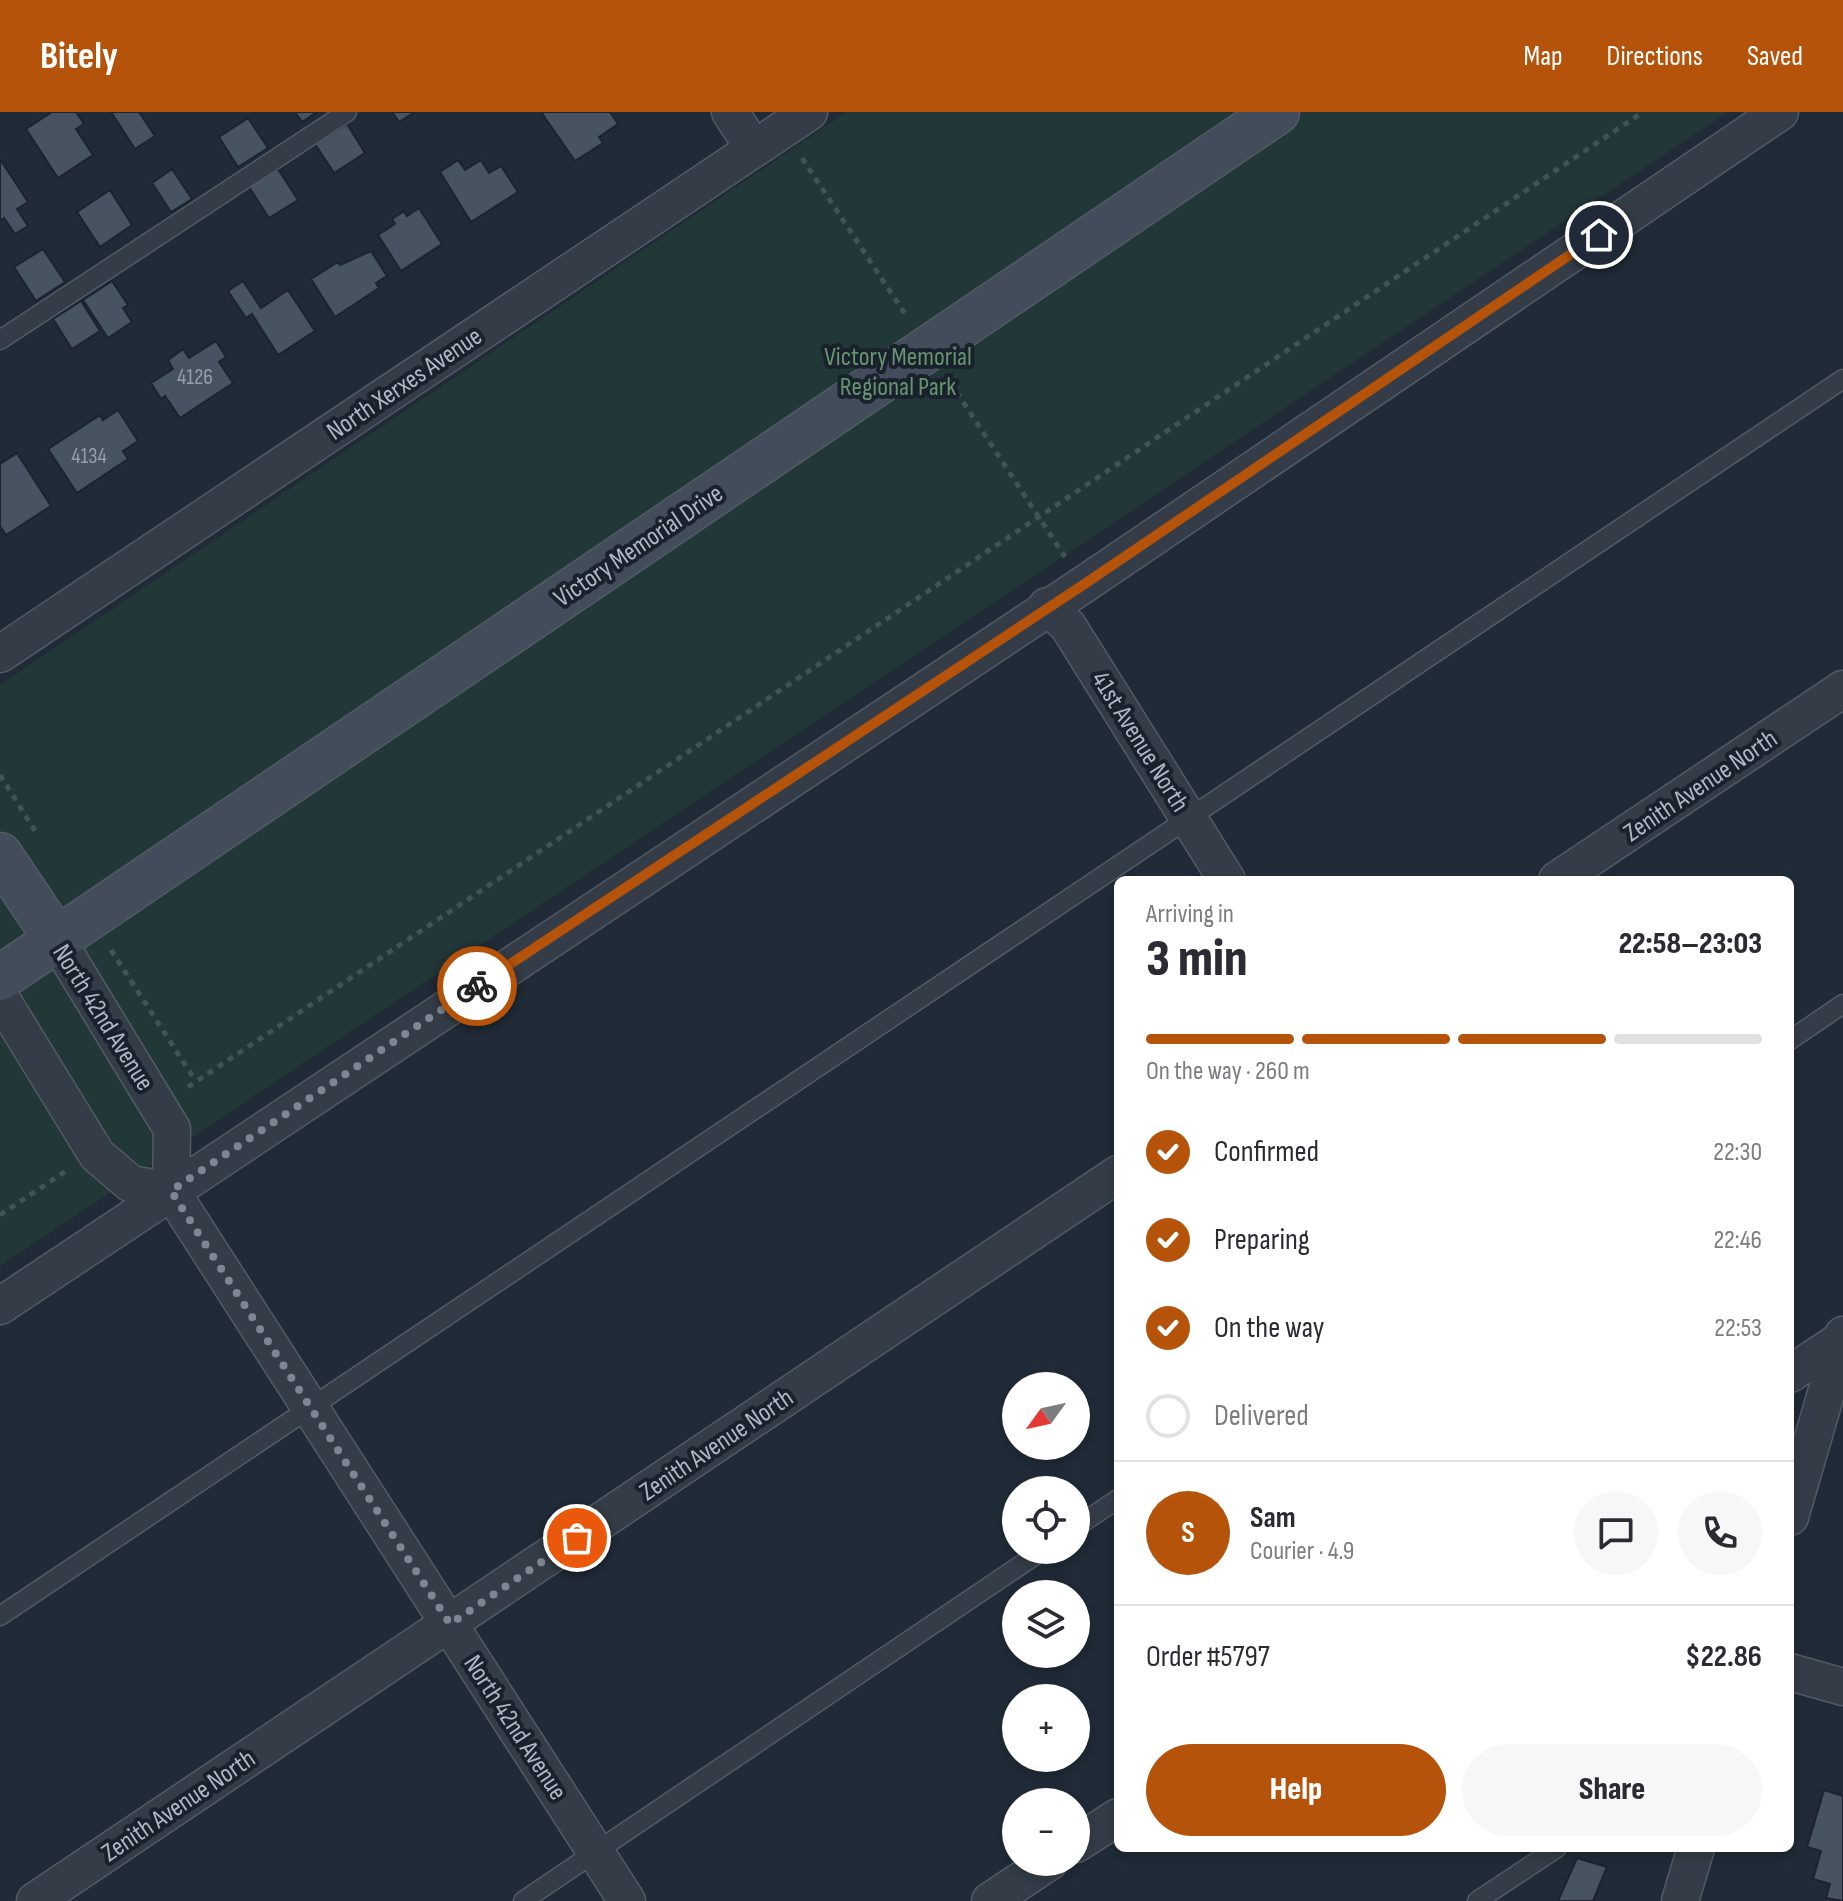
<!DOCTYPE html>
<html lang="en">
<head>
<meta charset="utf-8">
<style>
	body { margin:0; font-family:"Sofia Sans Condensed",sans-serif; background:#f7f7f7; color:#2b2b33; height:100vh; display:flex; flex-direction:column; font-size:30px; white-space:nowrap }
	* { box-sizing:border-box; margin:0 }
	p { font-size:26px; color:#7c7c81 }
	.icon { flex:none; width:44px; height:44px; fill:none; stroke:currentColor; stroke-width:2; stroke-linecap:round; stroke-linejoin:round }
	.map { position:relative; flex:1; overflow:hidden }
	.details { position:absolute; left:1114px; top:764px; width:680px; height:976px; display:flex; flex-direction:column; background:#fff; border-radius:12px; box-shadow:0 4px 12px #0003 }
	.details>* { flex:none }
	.needle { width:52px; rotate:237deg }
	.tools { position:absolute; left:1002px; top:1260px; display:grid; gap:16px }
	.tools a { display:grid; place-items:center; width:88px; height:88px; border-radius:50%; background:#fff; box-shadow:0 4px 12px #0003; font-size:40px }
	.pin { position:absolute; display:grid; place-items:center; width:68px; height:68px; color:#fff; margin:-34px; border:4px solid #fff; border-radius:50%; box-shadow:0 2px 8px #0007 }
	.courier { position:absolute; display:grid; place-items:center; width:80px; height:80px; margin:-40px; border:6px solid #b45309; border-radius:50%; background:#fff; color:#222; box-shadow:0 2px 10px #0007 }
	.head em { font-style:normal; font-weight:800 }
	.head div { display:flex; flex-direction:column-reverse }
	.head { display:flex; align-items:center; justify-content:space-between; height:136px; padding:0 32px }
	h1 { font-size:52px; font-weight:800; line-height:60px }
	.bar { display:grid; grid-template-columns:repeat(4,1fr); gap:12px 8px; align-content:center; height:96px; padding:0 32px }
	.bar i { height:10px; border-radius:6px; background:#e1e1e2 }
	.bar .active { background:#b45309 }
	.bar p { grid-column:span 4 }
	.line { display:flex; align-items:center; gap:20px; padding:0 32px; border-top:2px solid #e1e1e2 }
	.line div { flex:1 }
	.round { display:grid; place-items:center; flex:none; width:84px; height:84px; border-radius:42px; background:#f7f7f7 }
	ol { padding:0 32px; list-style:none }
	li { display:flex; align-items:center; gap:24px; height:88px }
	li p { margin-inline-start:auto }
	li .icon { padding:8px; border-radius:50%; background:#b45309; color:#fff; stroke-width:4 }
	li:last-child { color:#7c7c81 }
	li i { width:44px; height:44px; border:4px solid #e1e1e2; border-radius:50% }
	.action { display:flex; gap:16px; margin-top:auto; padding:16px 32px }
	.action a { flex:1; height:92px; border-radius:48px; background:#b45309; color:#fff; font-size:32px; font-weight:800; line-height:92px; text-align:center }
	.action a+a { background:#f7f7f7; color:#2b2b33 }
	header { display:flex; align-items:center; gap:48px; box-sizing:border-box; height:112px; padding:0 40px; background:#b45309; color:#fff }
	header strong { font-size:38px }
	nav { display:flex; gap:44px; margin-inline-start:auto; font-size:28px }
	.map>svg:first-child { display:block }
	.green { fill:#223738 }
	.building { fill:#475361; stroke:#1b242e; stroke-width:2 }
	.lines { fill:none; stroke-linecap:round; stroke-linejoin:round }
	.lane-casing { stroke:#515b65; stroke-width:21 }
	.street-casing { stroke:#515b65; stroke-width:39 }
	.secondary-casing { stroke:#515b65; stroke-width:47 }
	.path { stroke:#405455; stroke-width:5; stroke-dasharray:6 6; stroke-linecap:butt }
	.lane { stroke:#343d47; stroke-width:18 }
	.street { stroke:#343d47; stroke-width:36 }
	.secondary { stroke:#424c5a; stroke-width:44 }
	.done { stroke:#7c8793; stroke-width:8; stroke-dasharray:0 14.4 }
	.route { stroke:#b45309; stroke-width:10 }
	.labels { text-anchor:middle; stroke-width:8; stroke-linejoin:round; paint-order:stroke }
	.number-label { font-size:22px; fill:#949fab }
	.park-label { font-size:26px; fill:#66946e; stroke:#19222c }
	.street-label { font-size:26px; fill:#aeb8c4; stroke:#19222c }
</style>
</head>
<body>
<header>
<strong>Bitely</strong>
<nav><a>Map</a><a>Directions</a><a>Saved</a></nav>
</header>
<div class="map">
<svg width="1843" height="1789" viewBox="0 0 1843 1789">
	<rect width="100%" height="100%" fill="#202b37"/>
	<path class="green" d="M847 0H1728L0 1154V573Z"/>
	<path class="building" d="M52 0H76L84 12 76 17 93 43 58 66 26 17Z
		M111 0H139L155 24 135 37Z
		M295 0H317L302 10Z
		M392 0H415L399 10Z
		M541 0H610L618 12 599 25 603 31 575 49Z
		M248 6 268 36 238 55 219 25Z
		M347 12 365 41 334 61 315 32Z
		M0 47 28 90 17 97 28 114 15 122 4 106 0 109Z
		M458 48 465 58 481 48 489 61 501 54 518 80 471 110 440 60Z
		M172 57 192 87 171 100 152 71Z
		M278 57 298 88 269 106 249 75Z
		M110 78 132 113 100 135 77 100Z
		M419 96 442 132 401 159 378 123 395 112 392 107 404 99 407 104Z
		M43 137 65 170 36 189 14 155Z
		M371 139 387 164 376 171 379 176 335 205 311 167 338 150 340 153Z
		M112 169 128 193 123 196 132 210 108 226 83 188Z
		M243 169 261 196 288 178 315 219 278 243 252 202 246 206 228 179Z
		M81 189 100 219 72 237 53 207Z
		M216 229 226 245 219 250 233 271 180 306 165 284 161 287 151 271 173 257 168 248 183 237 189 246Z
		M118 298 138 329 123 339 128 347 77 381 48 337 100 303 103 308Z
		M17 341 51 394 6 423 0 414V352Z
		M1824 1678 1843 1684V1789L1826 1786 1830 1772 1813 1767 1821 1739 1807 1735Z
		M1577 1746 1607 1755 1593 1789H1558Z"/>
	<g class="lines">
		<g class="lane-casing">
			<path id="lane" d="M0 228 347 0
				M1790 928 1843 892
				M1076 1415 1118 1387
				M0 1504 1843 267
				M523 1789 1043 1438
				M1477 1789 1557 1736"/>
		</g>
		<g class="street-casing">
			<path id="street" d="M730 0 754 37
				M1047 494 1068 514 1227 768
				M0 542 809 0
				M1557 768 1843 577
				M57 828 172 1017 171 1079 627 1789
				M0 885 97 1043 131 1072 171 1079
				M0 1194 1083 473 1780 0
				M1790 1262 1841 1228
				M1790 1405 1843 1223
				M1790 1560 1843 1575
				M1076 1732 1118 1705
				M35 1789 1118 1062
				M990 1789 1049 1750
				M1680 1789 1696 1736"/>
		</g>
		<g class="secondary-casing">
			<path id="secondary" d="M0 743 57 828
				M0 866 1277 0"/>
		</g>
		<path class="path" d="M802 46 907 205
			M950 270 1065 445
			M0 663 37 722
			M111 838 195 968
			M188 975 1643 0
			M0 1103 66 1059"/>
		<use href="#lane" class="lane"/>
		<use href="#street" class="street"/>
		<use href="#secondary" class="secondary"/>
	</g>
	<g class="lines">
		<path class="done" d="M477 874 171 1079 450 1512 577 1426"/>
		<path class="route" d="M477 874 1083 473 1599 123"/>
	</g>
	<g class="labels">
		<g class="number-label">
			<text x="195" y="272">4126</text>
			<text x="89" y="351">4134</text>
		</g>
		<g class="park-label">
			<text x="898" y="253">Victory Memorial<tspan x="898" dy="30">Regional Park</tspan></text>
		</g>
		<g class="street-label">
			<text transform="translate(404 271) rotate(-34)" y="9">North Xerxes Avenue</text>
			<text transform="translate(638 433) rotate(-34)" y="9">Victory Memorial Drive</text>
			<text transform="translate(1141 629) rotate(58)" y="9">41st Avenue North</text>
			<text transform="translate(1700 673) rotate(-34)" y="9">Zenith Avenue North</text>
			<text transform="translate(104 905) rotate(58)" y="9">North 42nd Avenue</text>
			<text transform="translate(716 1332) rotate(-34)" y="9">Zenith Avenue North</text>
			<text transform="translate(516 1615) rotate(57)" y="9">North 42nd Avenue</text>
			<text transform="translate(178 1693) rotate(-34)" y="9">Zenith Avenue North</text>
		</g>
	</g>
</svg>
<div class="tools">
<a><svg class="needle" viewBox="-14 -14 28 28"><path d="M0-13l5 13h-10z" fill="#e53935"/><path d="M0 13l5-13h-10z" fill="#7c7c81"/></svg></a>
<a><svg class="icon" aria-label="locate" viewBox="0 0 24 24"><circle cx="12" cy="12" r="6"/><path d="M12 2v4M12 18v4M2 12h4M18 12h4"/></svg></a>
<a><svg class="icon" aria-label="layers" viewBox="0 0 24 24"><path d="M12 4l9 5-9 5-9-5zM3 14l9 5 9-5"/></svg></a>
<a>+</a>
<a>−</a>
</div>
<div class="pin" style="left:577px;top:1426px;background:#ea580c"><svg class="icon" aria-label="bag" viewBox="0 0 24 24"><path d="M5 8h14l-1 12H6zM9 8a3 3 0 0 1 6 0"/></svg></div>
<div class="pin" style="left:1599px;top:123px;background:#1f2937"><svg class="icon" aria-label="home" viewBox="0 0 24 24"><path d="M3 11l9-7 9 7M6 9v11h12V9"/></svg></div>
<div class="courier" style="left:477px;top:874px"><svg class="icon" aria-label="bike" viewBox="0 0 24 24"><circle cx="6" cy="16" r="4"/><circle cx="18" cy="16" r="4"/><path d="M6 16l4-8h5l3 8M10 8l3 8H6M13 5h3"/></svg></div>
<section class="details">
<div class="head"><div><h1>3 min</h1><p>Arriving in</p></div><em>22:58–23:03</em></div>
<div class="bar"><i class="active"></i><i class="active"></i><i class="active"></i><i></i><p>On the way · 260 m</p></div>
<ol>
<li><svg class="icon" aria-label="check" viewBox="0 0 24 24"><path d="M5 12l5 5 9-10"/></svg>Confirmed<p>22:30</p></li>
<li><svg class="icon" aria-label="check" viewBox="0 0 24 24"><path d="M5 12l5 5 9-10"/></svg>Preparing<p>22:46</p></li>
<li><svg class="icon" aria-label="check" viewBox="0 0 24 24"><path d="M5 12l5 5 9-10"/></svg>On the way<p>22:53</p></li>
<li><i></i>Delivered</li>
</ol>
<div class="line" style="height:144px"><b class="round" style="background:#b45309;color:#fff">S</b><div><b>Sam</b><p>Courier · 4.9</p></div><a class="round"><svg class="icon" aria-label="chat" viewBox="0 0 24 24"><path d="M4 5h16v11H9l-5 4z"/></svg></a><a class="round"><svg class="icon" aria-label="phone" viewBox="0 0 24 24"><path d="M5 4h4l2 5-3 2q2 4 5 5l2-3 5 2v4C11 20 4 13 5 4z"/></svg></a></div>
<div class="line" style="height:104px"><div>Order #5797</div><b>$22.86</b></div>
<div class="action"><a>Help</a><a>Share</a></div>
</section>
</div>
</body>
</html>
